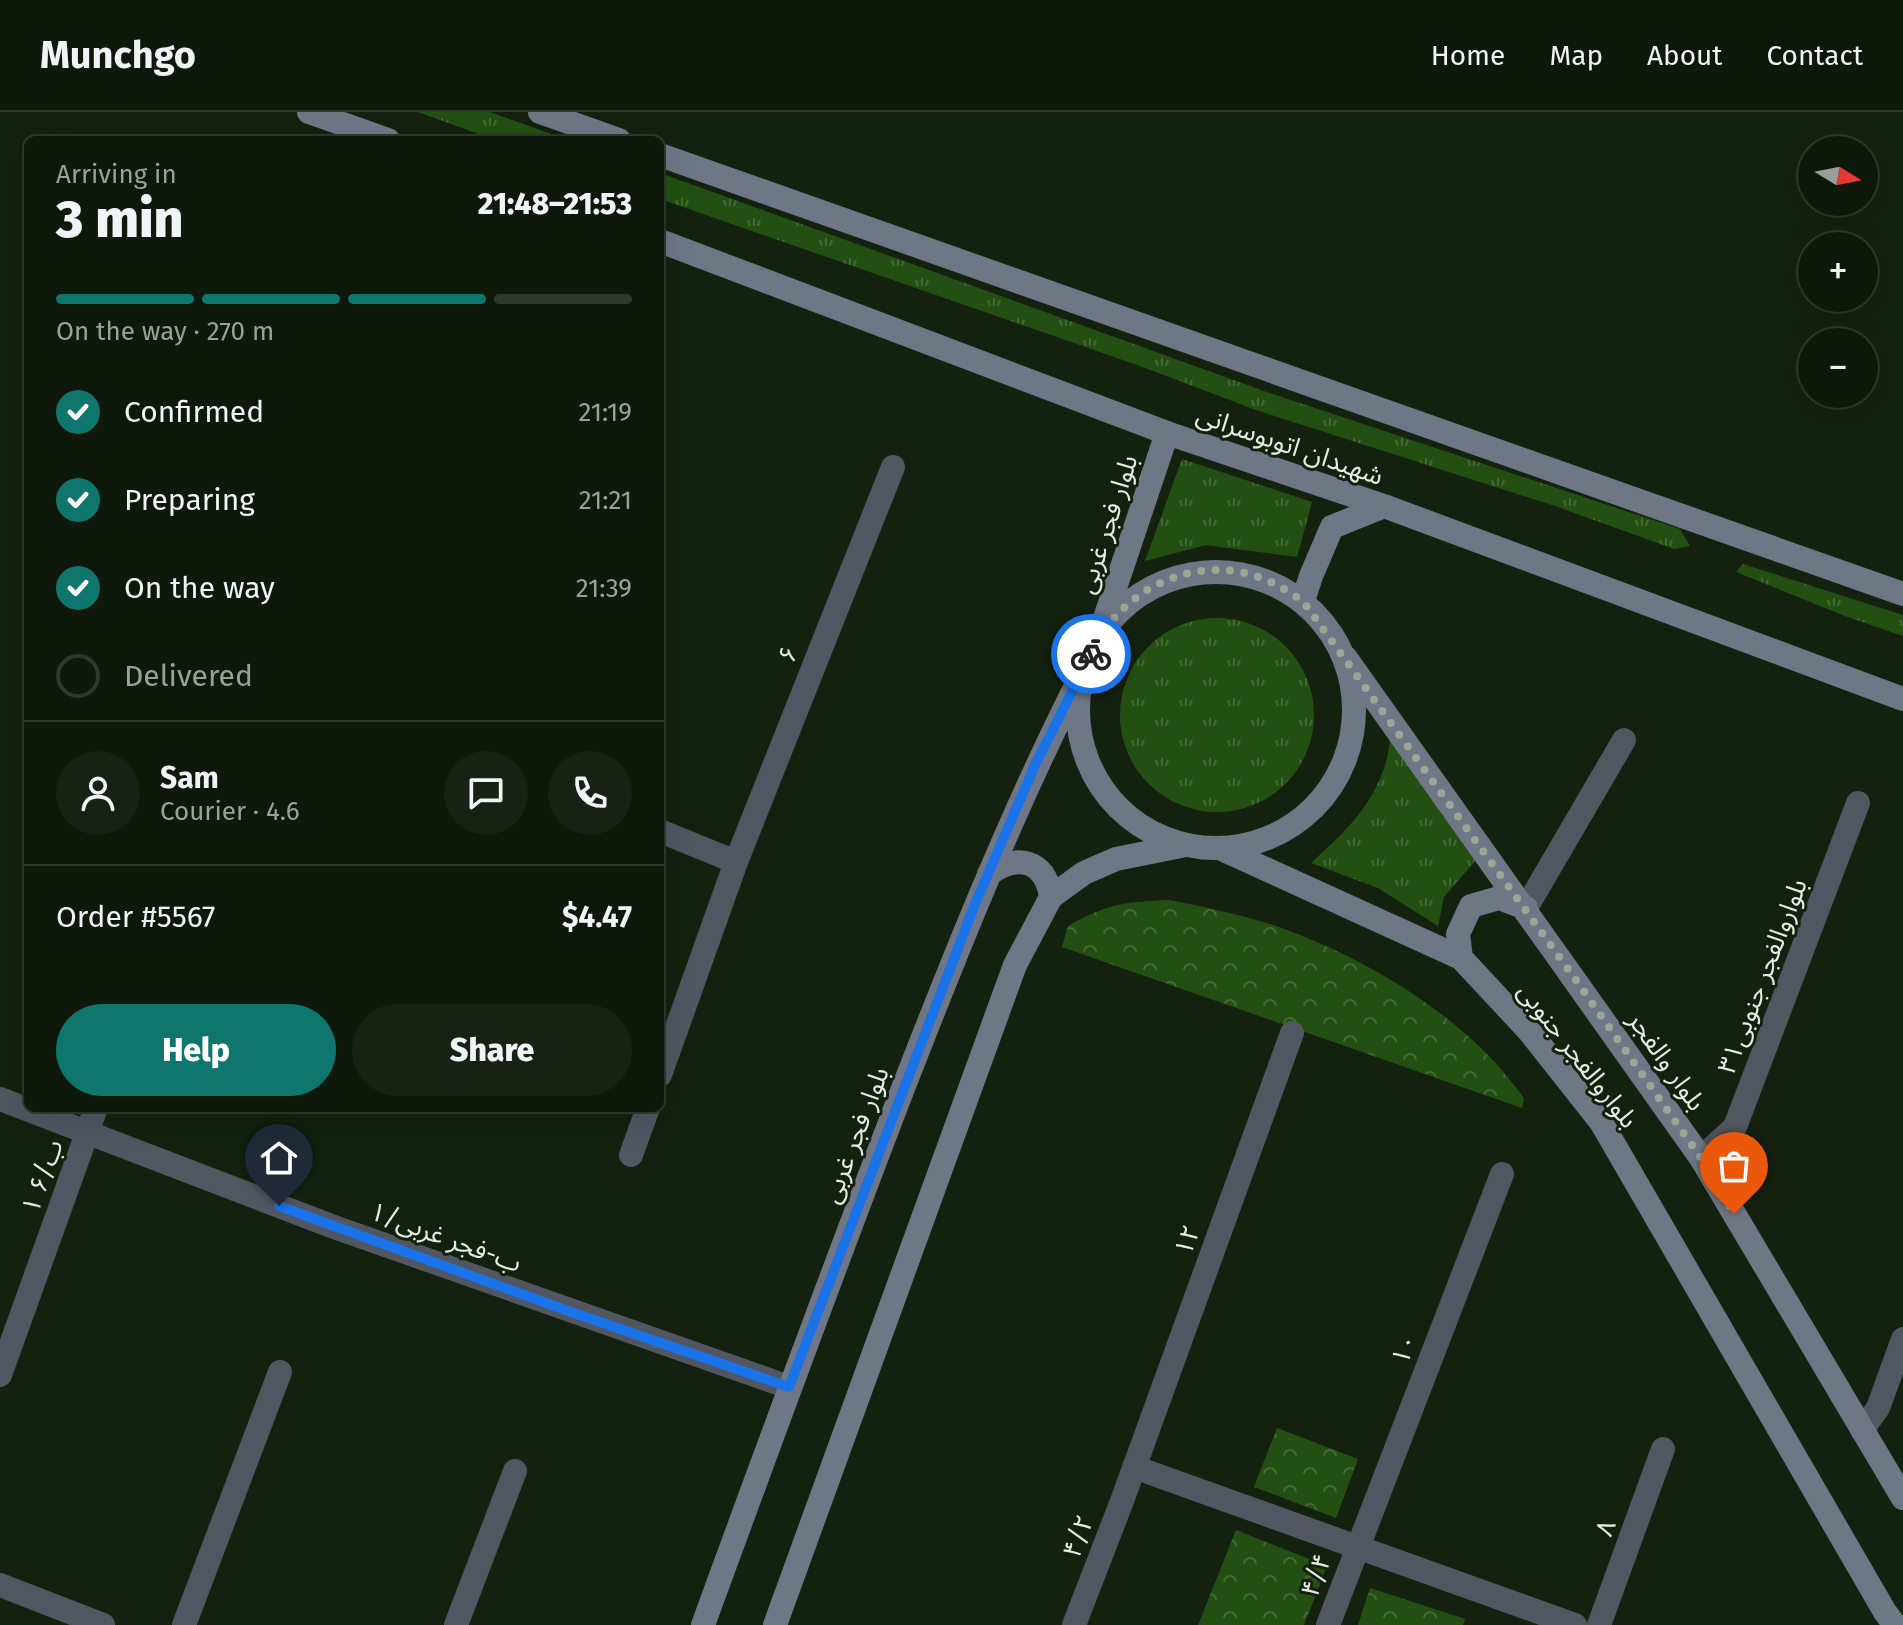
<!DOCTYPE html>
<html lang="en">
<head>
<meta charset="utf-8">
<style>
	body { margin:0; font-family:"Fira Sans","Noto Sans Arabic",sans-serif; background:#182214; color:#f1f3f6; height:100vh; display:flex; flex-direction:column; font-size:30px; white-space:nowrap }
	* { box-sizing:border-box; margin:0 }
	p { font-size:26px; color:#9ba09d }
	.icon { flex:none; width:44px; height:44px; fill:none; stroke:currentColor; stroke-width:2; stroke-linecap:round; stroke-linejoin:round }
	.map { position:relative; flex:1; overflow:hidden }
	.details { position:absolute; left:24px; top:24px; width:640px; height:976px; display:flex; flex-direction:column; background:#0f190b; border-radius:12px; box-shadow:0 8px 32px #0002,0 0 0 2px #2f382c }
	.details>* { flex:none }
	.needle { width:52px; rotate:100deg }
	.tools { position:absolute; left:1798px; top:24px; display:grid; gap:16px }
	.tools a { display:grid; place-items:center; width:80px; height:80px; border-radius:50%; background:#0f190b; box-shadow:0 8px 32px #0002,0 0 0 2px #2f382c; font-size:40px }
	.pin { position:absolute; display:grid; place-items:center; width:68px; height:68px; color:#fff; margin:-82px -34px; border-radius:50% 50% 50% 0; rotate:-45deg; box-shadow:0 0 8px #0007 }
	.pin .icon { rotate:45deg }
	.courier { position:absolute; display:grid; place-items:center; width:80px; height:80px; margin:-40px; border:6px solid #1a73e8; border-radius:50%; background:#fff; color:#222; box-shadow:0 2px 10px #0007 }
	.headline em { font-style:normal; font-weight:800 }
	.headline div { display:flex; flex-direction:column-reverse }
	.headline { display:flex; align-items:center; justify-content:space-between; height:136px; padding:0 32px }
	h1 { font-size:52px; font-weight:800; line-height:60px }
	.bar { display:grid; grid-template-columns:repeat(4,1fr); gap:12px 8px; align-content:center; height:96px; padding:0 32px }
	.bar i { height:10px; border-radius:6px; background:#2f382c }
	.bar .selected { background:#0f766e }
	.bar p { grid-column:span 4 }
	.line { display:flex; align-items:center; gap:20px; padding:0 32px; border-top:2px solid #2f382c }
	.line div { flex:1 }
	.round { display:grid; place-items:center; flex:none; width:84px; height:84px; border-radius:42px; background:#182214 }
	ol { padding:0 32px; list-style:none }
	li { display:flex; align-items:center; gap:24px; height:88px }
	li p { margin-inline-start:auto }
	li .icon { padding:8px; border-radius:50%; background:#0f766e; color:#fff; stroke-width:4 }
	li:last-child { color:#9ba09d }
	li i { width:44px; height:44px; border:4px solid #2f382c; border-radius:50% }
	.button { display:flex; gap:16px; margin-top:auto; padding:16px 32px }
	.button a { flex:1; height:92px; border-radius:48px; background:#0f766e; color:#fff; font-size:32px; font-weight:800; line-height:92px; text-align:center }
	.button a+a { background:#182214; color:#f1f3f6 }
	header { display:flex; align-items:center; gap:48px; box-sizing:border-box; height:112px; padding:0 40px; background:#0f190b; border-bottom:2px solid #2f382c }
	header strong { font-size:38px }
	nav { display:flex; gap:44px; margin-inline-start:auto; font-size:28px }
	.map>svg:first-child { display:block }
	.grass { fill:url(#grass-tufts) }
	.forest { fill:url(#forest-crowns) }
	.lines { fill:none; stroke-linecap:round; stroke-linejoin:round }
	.street { stroke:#515660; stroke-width:24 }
	.secondary { stroke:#6f7686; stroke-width:24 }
	.done { stroke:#9ba697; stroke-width:8; stroke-dasharray:0 14.4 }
	.route { stroke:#1a73e8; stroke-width:10 }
	.labels { text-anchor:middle; stroke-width:6; stroke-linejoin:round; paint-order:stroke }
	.street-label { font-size:26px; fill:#e3ede0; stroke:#14210f }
</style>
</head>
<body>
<header>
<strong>Munchgo</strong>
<nav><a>Home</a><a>Map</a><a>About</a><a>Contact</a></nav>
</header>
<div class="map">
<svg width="1903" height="1513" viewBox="0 0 1903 1513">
	<defs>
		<pattern id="grass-tufts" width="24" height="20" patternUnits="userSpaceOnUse" patternTransform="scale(2)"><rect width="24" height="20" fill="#235012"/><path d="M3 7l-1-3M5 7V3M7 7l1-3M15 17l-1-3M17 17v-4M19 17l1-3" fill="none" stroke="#436a34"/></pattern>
		<pattern id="forest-crowns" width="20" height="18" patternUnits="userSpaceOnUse" patternTransform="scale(2)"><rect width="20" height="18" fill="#235012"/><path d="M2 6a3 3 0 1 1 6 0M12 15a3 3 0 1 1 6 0" fill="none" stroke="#436a34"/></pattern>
	</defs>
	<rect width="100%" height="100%" fill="#14210f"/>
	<path class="grass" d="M418 0H490L568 28H495Z
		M660 61 1264 279 1680 417 1690 434 1674 437 1555 394 1256 298 1140 254 660 87Z
		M1182 347 1312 390 1297 445 1206 433 1145 449Z
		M1743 452 1903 503V524L1845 504 1736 460Z
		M1120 603a97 97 0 1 1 194 0a97 97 0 1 1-194 0Z
		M1392 606 1475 749 1444 785 1438 814 1378 776 1311 751C1344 721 1373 694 1386 650 1390 637 1390 621 1392 606Z"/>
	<path class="forest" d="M1170 788C1213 797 1259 806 1300 823 1368 850 1437 891 1489 944 1502 957 1513 972 1524 986L1522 996 1062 835 1068 814C1109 791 1124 790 1170 788Z
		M1277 1316 1358 1347 1336 1406 1254 1375Z
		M1236 1418 1327 1454 1304 1513H1198Z
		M1370 1476 1465 1507 1463 1513H1358Z"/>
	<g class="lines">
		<path class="street" d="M660 719 736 750
			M1526 796 1624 628
			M660 963 736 750 893 355
			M0 987 334 1115 789 1275
			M631 1043 648 996
			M1701 1046 1735 1015 1858 691
			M0 1263 96 996
			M1862 1318 1878 1296 1903 1227
			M1134 1355 1575 1513
			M0 1473 103 1513
			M184 1513 280 1260
			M456 1513 515 1359
			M1074 1513 1122 1389 1292 921
			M1328 1513 1502 1062
			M1599 1513 1663 1337"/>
		<path class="secondary" d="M309 0 388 28
			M540 0 619 28
			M660 43 1903 482
			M660 129 1167 321 1384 394 1903 587
			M1078 598a138 138 0 1 1 276 0a138 138 0 1 1-276 0Z
			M1303 489 1311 464 1332 415 1384 394
			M1103 512 1167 321
			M1345 545 1701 1046 1903 1386
			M1224 738 1461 846 1529 919 1601 1010 1885 1500 1895 1513
			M989 762C1018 741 1045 748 1051 785
			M1461 846 1458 822 1471 794 1499 786 1526 796
			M703 1513C768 1335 834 1156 902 979 957 838 1013 697 1082 562
			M775 1513 1015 853 1051 785 1084 761 1116 747 1181 734"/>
	</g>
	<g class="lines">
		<path class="done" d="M1091 542C1121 475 1201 437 1271 470 1282 475 1293 483 1303 489L1578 871 1701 1046 1734 1102"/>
		<path class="route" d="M279 1094 574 1201 789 1275 975 792 1035 653 1091 542"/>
	</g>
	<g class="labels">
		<g class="street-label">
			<text transform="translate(1290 333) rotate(19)" y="9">شهیدان اتوبوسرانی</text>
			<text transform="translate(1107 412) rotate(-72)" y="9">بلوار فجر غربی</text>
			<text transform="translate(788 542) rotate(-68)" y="9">۶</text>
			<text transform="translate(1762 864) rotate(-69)" y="9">بلواروالفجر جنوبی۳۱</text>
			<text transform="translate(1578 943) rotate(52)" y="9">بلواروالفجر جنوبی</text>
			<text transform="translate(1667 949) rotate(55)" y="9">بلوار والفجر</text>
			<text transform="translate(855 1023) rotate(-69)" y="9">بلوار فجر غربی</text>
			<text transform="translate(42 1064) rotate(-70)" y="9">۱ ب/۶</text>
			<text transform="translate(446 1125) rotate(20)" y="9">۱/ب-فجر غربی</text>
			<text transform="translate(1187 1128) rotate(-70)" y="9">۱۲</text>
			<text transform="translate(1404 1237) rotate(-69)" y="9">۱۰</text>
			<text transform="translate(1605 1416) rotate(-70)" y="9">۸</text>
			<text transform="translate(1078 1424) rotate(-69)" y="9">۴/۲</text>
			<text transform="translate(1316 1463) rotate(-70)" y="9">۴/۴</text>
		</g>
	</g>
</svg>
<div class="tools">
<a><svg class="needle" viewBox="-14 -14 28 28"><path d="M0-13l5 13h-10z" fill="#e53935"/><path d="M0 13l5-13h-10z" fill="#9ba09d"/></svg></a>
<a>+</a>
<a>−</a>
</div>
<div class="pin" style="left:1734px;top:1102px;background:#ea580c"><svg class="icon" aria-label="bag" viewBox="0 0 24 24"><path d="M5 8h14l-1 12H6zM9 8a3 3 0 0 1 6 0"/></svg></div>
<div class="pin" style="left:279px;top:1094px;background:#1f2937"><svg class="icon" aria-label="home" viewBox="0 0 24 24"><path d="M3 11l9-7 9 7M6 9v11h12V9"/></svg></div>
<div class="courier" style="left:1091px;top:542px"><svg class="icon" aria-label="bike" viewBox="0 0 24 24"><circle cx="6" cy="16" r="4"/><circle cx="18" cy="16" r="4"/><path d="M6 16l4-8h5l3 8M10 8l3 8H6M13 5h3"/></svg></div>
<section class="details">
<div class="headline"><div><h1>3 min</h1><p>Arriving in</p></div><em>21:48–21:53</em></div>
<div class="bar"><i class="selected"></i><i class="selected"></i><i class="selected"></i><i></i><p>On the way · 270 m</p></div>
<ol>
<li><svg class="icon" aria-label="check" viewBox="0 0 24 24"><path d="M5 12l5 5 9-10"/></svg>Confirmed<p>21:19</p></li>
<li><svg class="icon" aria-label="check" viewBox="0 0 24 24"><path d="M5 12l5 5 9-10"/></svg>Preparing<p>21:21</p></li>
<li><svg class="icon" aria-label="check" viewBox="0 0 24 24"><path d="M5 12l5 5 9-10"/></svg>On the way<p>21:39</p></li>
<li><i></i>Delivered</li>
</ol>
<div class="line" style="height:144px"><a class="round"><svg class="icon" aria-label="person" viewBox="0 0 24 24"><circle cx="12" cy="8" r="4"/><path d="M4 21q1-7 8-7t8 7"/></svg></a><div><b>Sam</b><p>Courier · 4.6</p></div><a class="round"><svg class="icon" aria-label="chat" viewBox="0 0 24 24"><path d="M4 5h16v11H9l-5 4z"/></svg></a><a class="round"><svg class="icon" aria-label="phone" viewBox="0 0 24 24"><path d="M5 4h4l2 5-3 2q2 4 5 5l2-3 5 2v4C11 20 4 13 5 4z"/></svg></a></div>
<div class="line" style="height:104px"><div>Order #5567</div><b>$4.47</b></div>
<div class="button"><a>Help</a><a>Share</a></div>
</section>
</div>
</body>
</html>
